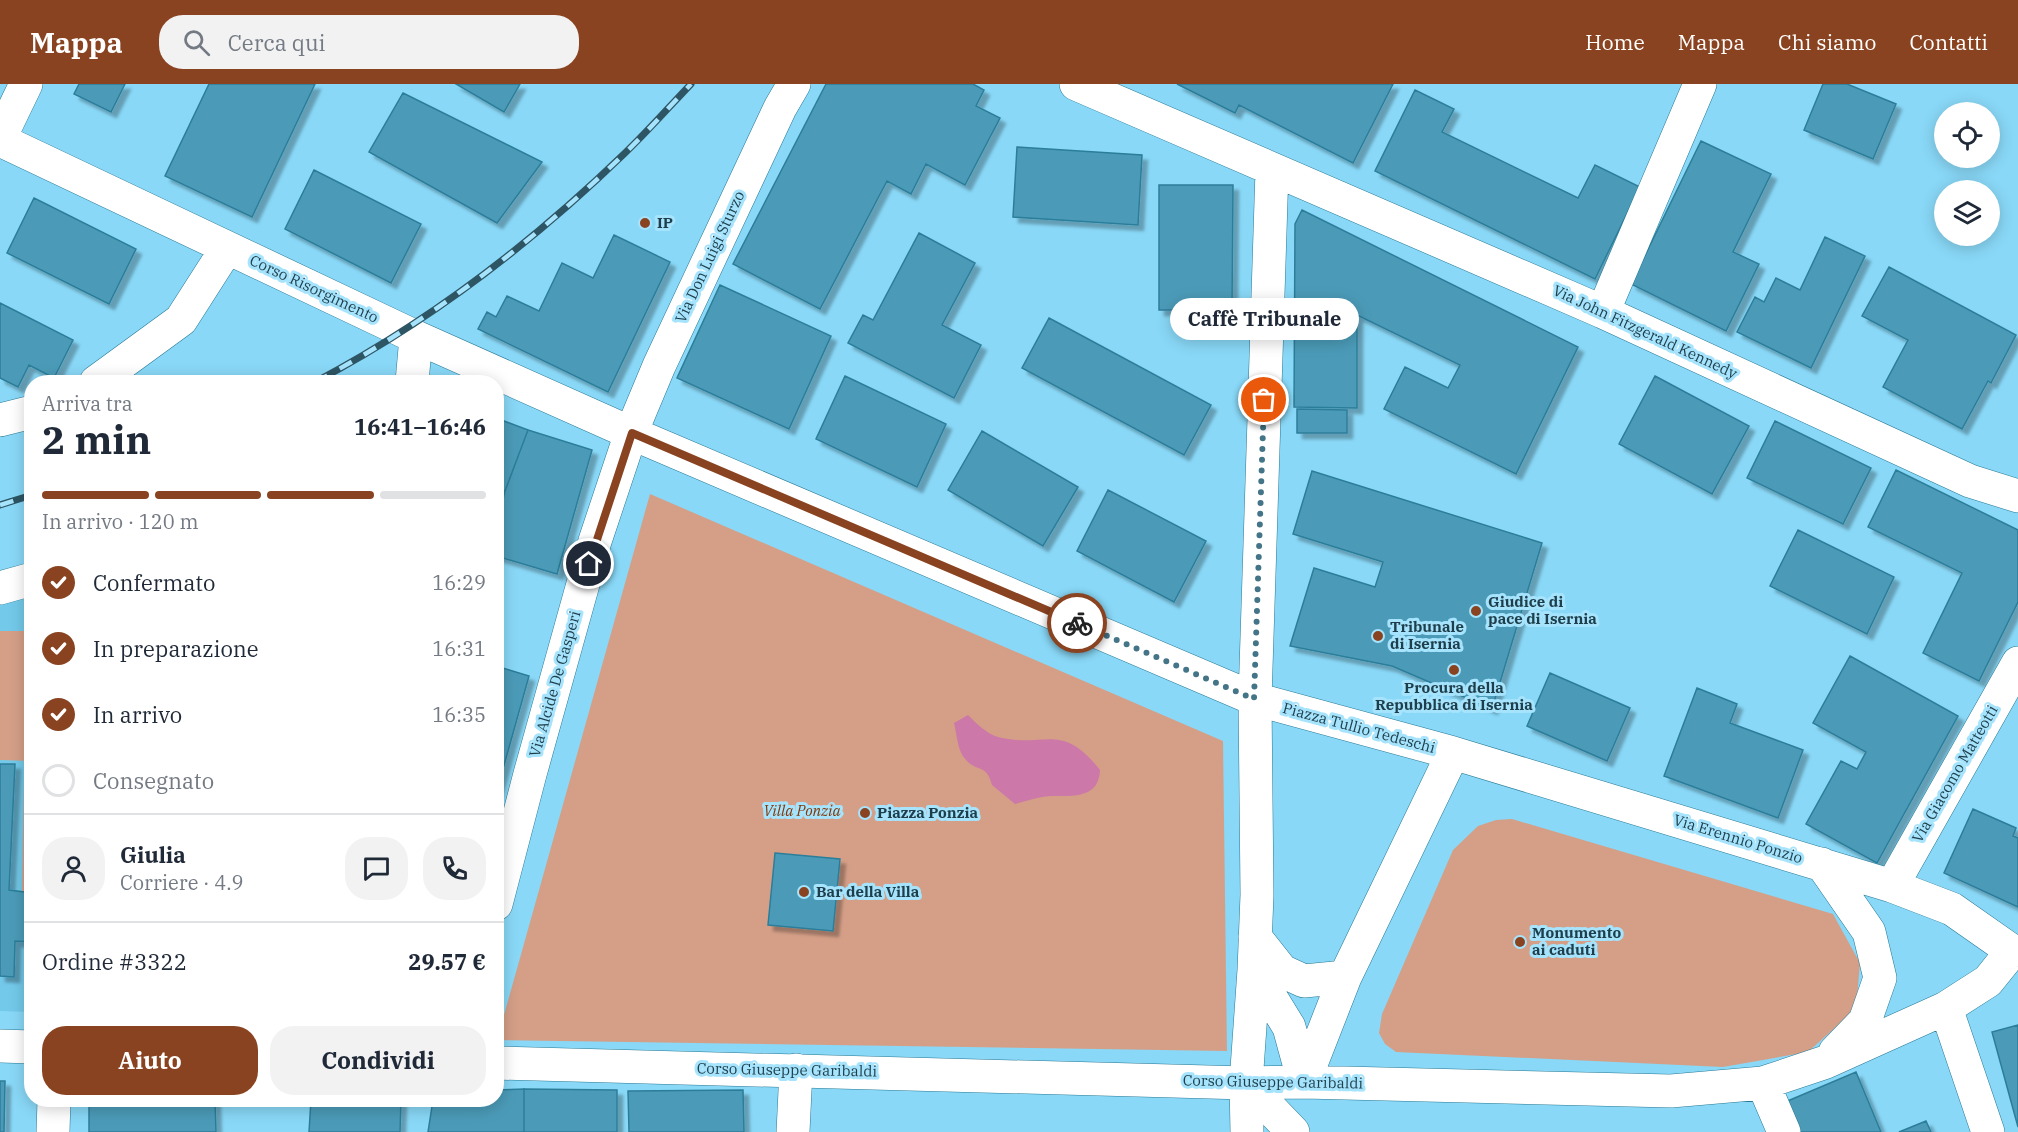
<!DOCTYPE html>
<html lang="it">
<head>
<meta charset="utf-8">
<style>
	body { margin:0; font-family:"IBM Plex Serif",serif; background:#f2f2f3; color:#1f2937; height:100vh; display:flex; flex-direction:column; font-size:22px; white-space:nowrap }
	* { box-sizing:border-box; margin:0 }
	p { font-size:20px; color:#747a83 }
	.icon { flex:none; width:33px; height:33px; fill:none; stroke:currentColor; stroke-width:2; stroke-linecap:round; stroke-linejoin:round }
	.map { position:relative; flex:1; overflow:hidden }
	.details { position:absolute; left:24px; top:291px; width:480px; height:732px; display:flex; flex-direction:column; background:#fff; border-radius:24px; box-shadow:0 3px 15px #0003 }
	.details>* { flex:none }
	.controls { position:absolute; left:1934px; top:18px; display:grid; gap:12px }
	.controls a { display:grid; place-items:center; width:66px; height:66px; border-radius:50%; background:#fff; box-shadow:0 3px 15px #0003; font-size:30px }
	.pin { position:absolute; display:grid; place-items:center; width:51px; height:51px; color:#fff; margin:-26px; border:3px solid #fff; border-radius:50%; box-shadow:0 2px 6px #0007 }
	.courier { position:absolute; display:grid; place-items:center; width:60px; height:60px; margin:-30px; border:4px solid #8a4320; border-radius:50%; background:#fff; color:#222; box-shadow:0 2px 8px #0007 }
	.bubble { position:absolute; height:42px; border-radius:21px; background:#fff; box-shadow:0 3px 15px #0003; font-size:20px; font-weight:800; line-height:42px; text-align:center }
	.summary em { font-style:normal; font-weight:800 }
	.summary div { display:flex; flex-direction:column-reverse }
	.summary { display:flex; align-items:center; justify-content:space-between; height:102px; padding:0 18px }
	h1 { font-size:39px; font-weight:800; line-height:45px }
	.bar { display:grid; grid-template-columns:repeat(4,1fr); gap:9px 6px; align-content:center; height:72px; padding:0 18px }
	.bar i { height:8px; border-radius:4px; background:#e0e1e3 }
	.bar .current { background:#8a4320 }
	.bar p { grid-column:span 4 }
	.line { display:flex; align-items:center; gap:15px; padding:0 18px; border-top:2px solid #e0e1e3 }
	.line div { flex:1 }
	.round { display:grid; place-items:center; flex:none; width:63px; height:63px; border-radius:24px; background:#f2f2f3 }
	ol { padding:0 18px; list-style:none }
	li { display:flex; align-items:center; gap:18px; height:66px }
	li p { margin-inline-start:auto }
	li .icon { padding:6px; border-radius:50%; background:#8a4320; color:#fff; stroke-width:4 }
	li:last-child { color:#747a83 }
	li i { width:33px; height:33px; border:3px solid #e0e1e3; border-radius:50% }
	.action { display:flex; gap:12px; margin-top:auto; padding:12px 18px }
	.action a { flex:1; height:69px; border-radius:24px; background:#8a4320; color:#fff; font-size:24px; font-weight:800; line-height:69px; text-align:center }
	.action a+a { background:#f2f2f3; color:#1f2937 }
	header { display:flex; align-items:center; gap:36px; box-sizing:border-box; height:84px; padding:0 30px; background:#8a4320; color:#fff }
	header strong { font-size:28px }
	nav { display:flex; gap:33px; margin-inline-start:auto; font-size:21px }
	.search { width:420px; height:54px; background:#f2f2f3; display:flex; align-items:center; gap:15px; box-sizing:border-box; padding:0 21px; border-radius:24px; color:#747a83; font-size:22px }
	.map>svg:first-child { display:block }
	.built { fill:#73c9ea }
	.green { fill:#d59f87 }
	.water { fill:#cc78a9 }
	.building { fill:#4c9bb8; stroke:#2c7e9a; stroke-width:1.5; filter:url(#shadow) }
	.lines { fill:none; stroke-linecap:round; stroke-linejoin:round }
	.minor-casing { stroke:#267995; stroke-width:34 }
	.major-casing { stroke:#267995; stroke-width:34 }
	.minor { stroke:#fff; stroke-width:33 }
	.major { stroke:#fff; stroke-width:33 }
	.rail-casing { stroke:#2d5564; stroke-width:7 }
	.rail { stroke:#a6e3fc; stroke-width:4.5; stroke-dasharray:14; stroke-linecap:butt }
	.done { stroke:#437487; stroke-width:6; stroke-dasharray:0 10.8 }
	.route { stroke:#8a4320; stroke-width:8 }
	.poi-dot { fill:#8a4320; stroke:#a6e3fc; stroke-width:2 }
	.labels { text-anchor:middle; stroke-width:6; stroke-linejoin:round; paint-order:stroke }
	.poi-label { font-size:15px; font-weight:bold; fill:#1d3e4a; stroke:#a6e3fc; text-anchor:start }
	.street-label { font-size:15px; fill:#1d3e4a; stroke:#a6e3fc }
	.park-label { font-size:15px; font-style:italic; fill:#843606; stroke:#a6e3fc }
</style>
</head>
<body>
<header>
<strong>Mappa</strong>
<div class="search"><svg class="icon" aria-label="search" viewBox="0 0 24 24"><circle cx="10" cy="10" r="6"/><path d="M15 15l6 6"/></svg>Cerca qui</div>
<nav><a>Home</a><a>Mappa</a><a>Chi siamo</a><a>Contatti</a></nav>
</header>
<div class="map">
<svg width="2018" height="1048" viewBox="0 0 2018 1048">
	<defs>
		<filter id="shadow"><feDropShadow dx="5.5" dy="5.5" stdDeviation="1.5" flood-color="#0004"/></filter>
	</defs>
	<rect width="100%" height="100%" fill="#89d8f7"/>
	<path class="built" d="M31 511V928L0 927V521Z"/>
	<path class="green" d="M650 410 1223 657 1227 967 497 956Z
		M0 547H31V677L0 676Z
		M24 695H31V809L22 808Z
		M1512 735 1833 830 1860 879 1856 925 1808 968 1723 983 1396 968 1385 960 1379 949 1382 930 1453 766 1478 742 1496 736Z"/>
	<path class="water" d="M968 631C976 639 987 650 998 653 1045 665 1061 636 1100 686 1099 714 1074 712 1053 712 1040 712 1027 717 1015 720L992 701C986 679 978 689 966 676 957 667 957 650 954 639Z"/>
	<path class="building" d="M79 0H125L111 28 74 10Z
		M209 0H315L252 133 165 92Z
		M456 0H520L504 28Z
		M826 0H973L984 6 976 22 1000 34 965 101 926 80 911 110 887 97 820 225 733 180Z
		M1177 0H1393L1353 79 1239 21 1235 29Z
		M1823 0H1847L1896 20 1873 75 1804 46Z
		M1415 6 1454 25 1442 48 1578 114 1595 81 1640 103 1595 195 1375 87Z
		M403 9 542 78 497 139 369 68Z
		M1701 57 1771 90 1733 168 1759 180 1726 247 1631 200Z
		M1017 63 1142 71 1138 141 1013 133Z
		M314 86 421 140 391 199 285 145Z
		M1159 101H1233L1232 226H1159Z
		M34 114 136 165 109 220 7 169Z
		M1302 126 1578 263 1516 390 1384 325 1405 283 1448 304 1460 281 1357 231V324L1294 323 1295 140Z
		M919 149 975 179 942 241 981 261 954 314 848 259 863 231 873 236Z
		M614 151 670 178 608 308 478 245 487 228 496 233 507 212 539 227 562 179 593 194Z
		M1825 153 1865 172 1811 284 1737 248 1755 213 1764 218 1776 194 1800 206Z
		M1889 183 2016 251 1991 299 1988 297 1962 345 1883 303 1908 256 1862 232Z
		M720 201 831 252 789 345 677 294Z
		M0 219 73 256 54 294 29 281 18 303 0 294Z
		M1049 234 1211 321 1184 371 1022 284Z
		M845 292 946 340 917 403 816 355Z
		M1655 292 1749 342 1712 410 1619 360Z
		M1297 325 1347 326V349H1297Z
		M496 334 528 346 505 407 496 403Z
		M1775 337 1871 384 1843 440 1747 394Z
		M528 346 592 366 557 490 496 472V444L505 407Z
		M982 347 1078 403 1043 462 948 406Z
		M1896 386 2018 446V518L1979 597 1923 569 1962 489 1868 443Z
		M1312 387 1542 459 1492 625 1392 582 1290 562 1314 484 1375 503 1383 478 1293 450Z
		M1108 406 1206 457 1174 518 1077 467Z
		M1798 446 1894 493 1867 550 1770 502Z
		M1850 572 1958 632 1877 779 1806 740 1841 677 1857 685 1866 668 1813 639Z
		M496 582 529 592 496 710Z
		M1550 589 1630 624 1607 677 1527 642Z
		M1697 604 1737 620 1730 639 1803 666 1778 734 1664 692Z
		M0 680H15L9 806 32 809V858L15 857 14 893 0 892Z
		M1973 725 2016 744 2013 752 2018 754V823L1944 789Z
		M775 769 840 775 833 847 768 841Z
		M2018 941V1043L1992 948Z
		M1856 988 1881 1048H1796L1783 1019Z
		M0 997H5L4 1048H0Z
		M524 1005 617 1006V1048H524Z
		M524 1005V1048H428L433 1016H496V1006Z
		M743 1006 744 1048H629L628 1007Z
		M89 1016H215L216 1048H89Z
		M311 1016H401L400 1048H309Z
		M1926 1037 1931 1048H1899Z"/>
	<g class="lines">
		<g class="minor-casing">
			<path id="minor" d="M1076 0 1603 228 1970 397 2018 412
				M0 54 26 0
				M0 56 416 253 631 349 1255 615 1453 669 1892 802 1952 825 2012 867
				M1603 228 1700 0
				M96 298 181 236 227 164
				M412 298 416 253
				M0 336 32 328
				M0 504 32 495
				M1822 780 1869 848 1880 894 1865 937 1835 968
				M1892 802 2018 579
				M496 820 530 690 595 457 631 349 659 282 780 24 794 0
				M1255 853 1282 887 1304 897 1345 893
				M1254 886 1289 943 1304 998
				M1946 924 1988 1048
				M1304 998 1345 893 1453 669
				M1246 999 1304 998 1671 1007 1763 999 1826 978 1946 924 1988 897 2012 867
				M1763 999 1784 1048
				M53 1048 54 1016
				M793 1048 796 986
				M1247 1048 1246 999 1254 886 1257 811 1255 615 1272 86"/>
		</g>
		<g class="major-casing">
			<path id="major" d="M0 962 32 963
				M496 979 1246 999 1293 1048"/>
		</g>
		<use href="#minor" class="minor"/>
		<use href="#major" class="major"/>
		<g class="rail-casing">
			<path id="rail" d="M315 298C429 238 532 159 625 69 648 47 669 23 691 0
				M0 421 32 411"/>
		</g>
		<use href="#rail" class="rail"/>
	</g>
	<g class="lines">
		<path class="done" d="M1077 539 1254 615 1264 316"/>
		<path class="route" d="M589 480 632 349 1077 539"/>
	</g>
	<g class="poi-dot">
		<circle cx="645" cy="139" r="6"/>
		<circle cx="1476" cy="527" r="6"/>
		<circle cx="1378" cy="552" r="6"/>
		<circle cx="1454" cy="586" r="6"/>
		<circle cx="865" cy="729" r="6"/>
		<circle cx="804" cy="808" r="6"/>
		<circle cx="1520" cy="858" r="6"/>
	</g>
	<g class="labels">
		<g class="poi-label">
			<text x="657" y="144">IP</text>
			<text x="1488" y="523">Giudice di<tspan x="1488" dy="17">pace di Isernia</tspan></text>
			<text x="1390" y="548">Tribunale<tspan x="1390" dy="17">di Isernia</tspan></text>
			<text x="1454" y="609" text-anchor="middle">Procura della<tspan x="1454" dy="17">Repubblica di Isernia</tspan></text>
			<text x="877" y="734">Piazza Ponzia</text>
			<text x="816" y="813">Bar della Villa</text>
			<text x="1532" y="854">Monumento<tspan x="1532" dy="17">ai caduti</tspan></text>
		</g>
		<g class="street-label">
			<text transform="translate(710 173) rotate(-65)" y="5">Via Don Luigi Sturzo</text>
			<text transform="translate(314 205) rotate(25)" y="5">Corso Risorgimento</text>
			<text transform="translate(1645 248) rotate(25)" y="5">Via John Fitzgerald Kennedy</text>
			<text transform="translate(555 600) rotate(-74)" y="5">Via Alcide De Gasperi</text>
			<text transform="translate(1359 644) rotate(15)" y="5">Piazza Tullio Tedeschi</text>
			<text transform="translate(1955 690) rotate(-60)" y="5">Via Giacomo Matteotti</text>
			<text transform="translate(1738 755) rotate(17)" y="5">Via Erennio Ponzio</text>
			<text transform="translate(787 986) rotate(1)" y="5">Corso Giuseppe Garibaldi</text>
			<text transform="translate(1273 998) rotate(1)" y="5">Corso Giuseppe Garibaldi</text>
		</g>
		<g class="park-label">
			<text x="802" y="732">Villa Ponzia</text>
		</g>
	</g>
</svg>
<div class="controls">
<a><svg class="icon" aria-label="locate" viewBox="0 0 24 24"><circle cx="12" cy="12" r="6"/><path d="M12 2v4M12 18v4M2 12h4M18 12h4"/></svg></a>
<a><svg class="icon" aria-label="layers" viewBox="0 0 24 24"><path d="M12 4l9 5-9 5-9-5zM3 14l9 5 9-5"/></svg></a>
</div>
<div class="pin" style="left:1264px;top:316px;background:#ea580c"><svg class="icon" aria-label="bag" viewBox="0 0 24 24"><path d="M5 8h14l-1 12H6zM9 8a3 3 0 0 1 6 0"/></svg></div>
<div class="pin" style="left:589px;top:480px;background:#1f2937"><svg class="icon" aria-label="home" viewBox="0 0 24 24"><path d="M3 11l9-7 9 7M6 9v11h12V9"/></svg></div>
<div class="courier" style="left:1077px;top:539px"><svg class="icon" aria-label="bike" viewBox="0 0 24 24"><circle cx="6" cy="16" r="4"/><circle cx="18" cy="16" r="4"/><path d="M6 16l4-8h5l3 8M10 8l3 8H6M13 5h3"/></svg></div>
<div class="bubble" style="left:1170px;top:214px;width:189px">Caffè Tribunale</div>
<section class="details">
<div class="summary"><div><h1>2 min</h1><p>Arriva tra</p></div><em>16:41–16:46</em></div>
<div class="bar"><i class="current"></i><i class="current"></i><i class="current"></i><i></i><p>In arrivo · 120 m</p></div>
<ol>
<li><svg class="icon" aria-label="check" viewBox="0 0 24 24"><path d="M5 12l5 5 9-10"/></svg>Confermato<p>16:29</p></li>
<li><svg class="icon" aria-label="check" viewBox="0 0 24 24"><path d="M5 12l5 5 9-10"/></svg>In preparazione<p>16:31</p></li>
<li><svg class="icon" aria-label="check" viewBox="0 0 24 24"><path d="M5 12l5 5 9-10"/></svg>In arrivo<p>16:35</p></li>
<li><i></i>Consegnato</li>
</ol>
<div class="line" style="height:108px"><a class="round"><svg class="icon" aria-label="person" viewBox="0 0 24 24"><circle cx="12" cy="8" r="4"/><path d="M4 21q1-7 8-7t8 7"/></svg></a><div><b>Giulia</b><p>Corriere · 4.9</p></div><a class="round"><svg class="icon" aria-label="chat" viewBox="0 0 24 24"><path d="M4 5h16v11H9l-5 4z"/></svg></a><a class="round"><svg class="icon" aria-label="phone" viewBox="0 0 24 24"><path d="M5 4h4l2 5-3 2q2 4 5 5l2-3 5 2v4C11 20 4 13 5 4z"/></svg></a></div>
<div class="line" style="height:78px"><div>Ordine #3322</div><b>29.57 €</b></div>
<div class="action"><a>Aiuto</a><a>Condividi</a></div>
</section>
</div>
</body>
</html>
